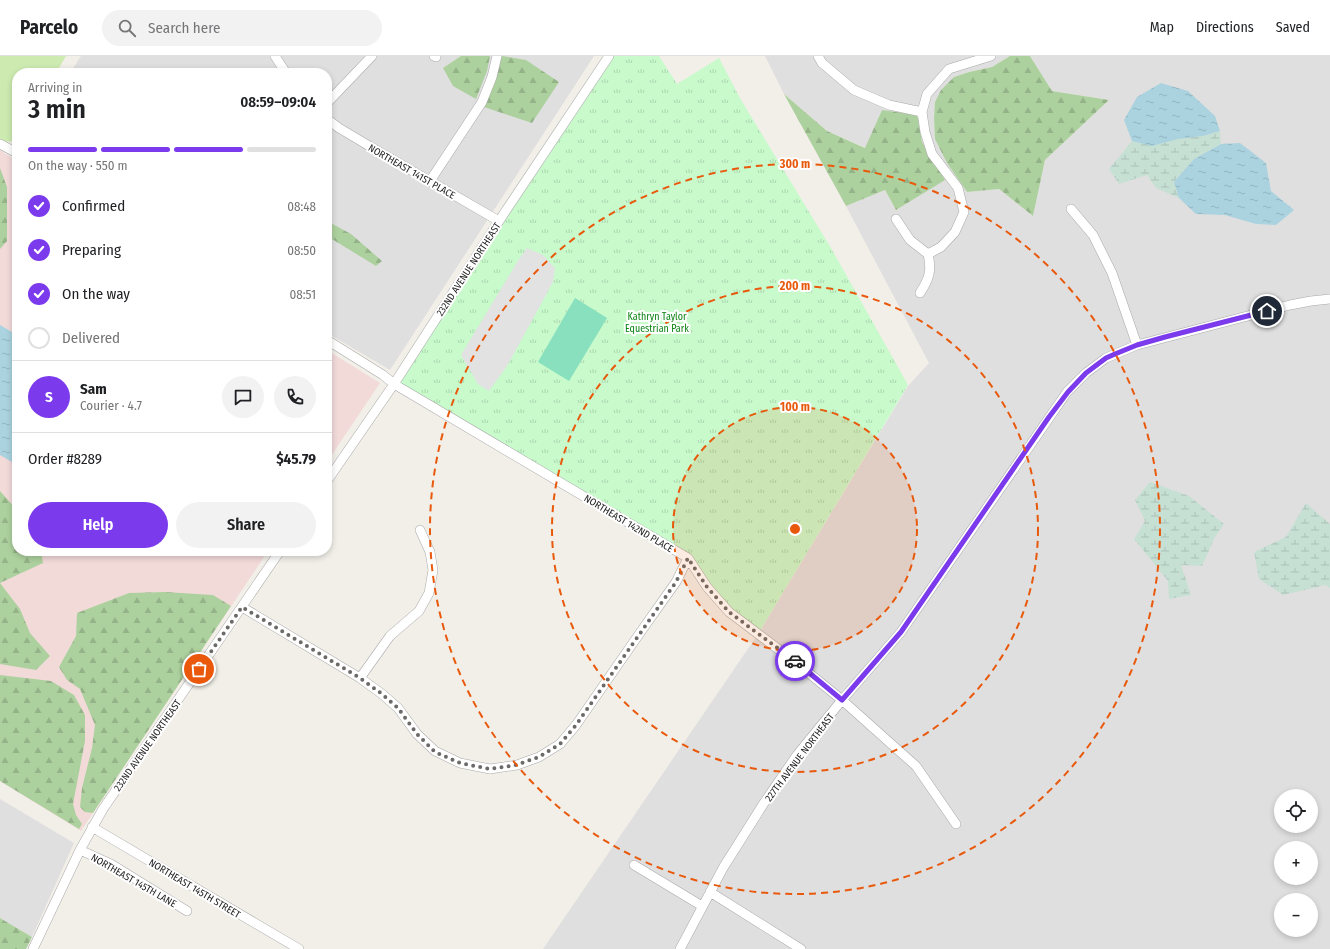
<!DOCTYPE html>
<html lang="en">
<head>
<meta charset="utf-8">
<style>
	body { margin:0; font-family:"Fira Sans Condensed",sans-serif; background:#f2f2f2; color:#202124; height:100vh; display:flex; flex-direction:column; font-size:15px; white-space:nowrap }
	* { box-sizing:border-box; margin:0 }
	p { font-size:13px; color:#757577 }
	.icon { flex:none; width:22px; height:22px; fill:none; stroke:currentColor; stroke-width:2; stroke-linecap:round; stroke-linejoin:round }
	.map { position:relative; flex:1; overflow:hidden }
	.panel { position:absolute; left:12px; top:12px; width:320px; height:488px; display:flex; flex-direction:column; background:#fff; border-radius:16px; box-shadow:0 2px 6px #0003 }
	.panel>* { flex:none }
	.buttons { position:absolute; left:1274px; top:733px; display:grid; gap:8px }
	.buttons a { display:grid; place-items:center; width:44px; height:44px; border-radius:50%; background:#fff; box-shadow:0 2px 6px #0003; font-size:20px }
	.pin { position:absolute; display:grid; place-items:center; width:34px; height:34px; color:#fff; margin:-17px; border:2px solid #fff; border-radius:50%; box-shadow:0 1px 4px #0007 }
	.courier { position:absolute; display:grid; place-items:center; width:40px; height:40px; margin:-20px; border:3px solid #7c3aed; border-radius:50%; background:#fff; color:#222; box-shadow:0 1px 5px #0007 }
	.summary em { font-style:normal; font-weight:600 }
	.summary div { display:flex; flex-direction:column-reverse }
	.summary { display:flex; align-items:center; justify-content:space-between; height:68px; padding:0 16px }
	h1 { font-size:26px; font-weight:600; line-height:30px }
	.bar { display:grid; grid-template-columns:repeat(4,1fr); gap:6px 4px; align-content:center; height:48px; padding:0 16px }
	.bar i { height:5px; border-radius:3px; background:#e0e0e0 }
	.bar .selected { background:#7c3aed }
	.bar p { grid-column:span 4 }
	.line { display:flex; align-items:center; gap:10px; padding:0 16px; border-top:1px solid #e0e0e0 }
	.line div { flex:1 }
	.round { display:grid; place-items:center; flex:none; width:42px; height:42px; border-radius:21px; background:#f2f2f2 }
	ol { padding:0 16px; list-style:none }
	li { display:flex; align-items:center; gap:12px; height:44px }
	li p { margin-inline-start:auto }
	li .icon { padding:4px; border-radius:50%; background:#7c3aed; color:#fff; stroke-width:4 }
	li:last-child { color:#757577 }
	li i { width:22px; height:22px; border:2px solid #e0e0e0; border-radius:50% }
	.action { display:flex; gap:8px; margin-top:auto; padding:8px 16px }
	.action a { flex:1; height:46px; border-radius:24px; background:#7c3aed; color:#fff; font-size:16px; font-weight:600; line-height:46px; text-align:center }
	.action a+a { background:#f2f2f2; color:#202124 }
	header { display:flex; align-items:center; gap:24px; box-sizing:border-box; height:56px; padding:0 20px; background:#fff; border-bottom:1px solid #e0e0e0 }
	header strong { font-size:19px }
	nav { display:flex; gap:22px; margin-inline-start:auto; font-size:14px }
	.search { width:280px; height:36px; background:#f2f2f2; display:flex; align-items:center; gap:10px; box-sizing:border-box; padding:0 14px; border-radius:22px; color:#757577; font-size:15px }
	.map>svg:first-child { display:block }
	.residential { fill:#e0dfdf; fill-rule:evenodd }
	.commercial { fill:#f2dad9 }
	.grass { fill:#cdebb0 }
	.forest { fill:url(#forest-firs) }
	.wetland { fill:url(#wetland-marsh) }
	.park { fill:url(#park-tufts) }
	.pitch { fill:#88e0be }
	.parking { fill:#e2e2e2 }
	.water { fill:url(#water-ripples) }
	.lines { fill:none; stroke-linecap:round; stroke-linejoin:round }
	.minor-casing { stroke:#a9a9a9; stroke-width:10 }
	.minor { stroke:#fff; stroke-width:9 }
	.done { stroke:#6b6a68; stroke-width:4; stroke-dasharray:0 7.2 }
	.route { stroke:#7c3aed; stroke-width:5 }
	.ring { fill:none; stroke:#e8590c; stroke-width:2; stroke-dasharray:7 5 }
	.labels { text-anchor:middle; stroke-width:4; stroke-linejoin:round; paint-order:stroke }
	.street-label { font-size:10px; fill:#222; stroke:#fff }
	.park-label { font-size:10px; fill:#0c8416; stroke:#fff }
	.centre { fill:#e8590c; stroke:#fff; stroke-width:2 }
	.ring-label { font-size:12px; text-anchor:middle; font-weight:bold; fill:#e8590c; stroke:#fff; stroke-width:4; stroke-linejoin:round; paint-order:stroke }
</style>
</head>
<body>
<header>
<strong>Parcelo</strong>
<div class="search"><svg class="icon" aria-label="search" viewBox="0 0 24 24"><circle cx="10" cy="10" r="6"/><path d="M15 15l6 6"/></svg>Search here</div>
<nav><a>Map</a><a>Directions</a><a>Saved</a></nav>
</header>
<div class="map">
<svg width="1330" height="893" viewBox="0 0 1330 893">
	<defs>
		<pattern id="forest-firs" width="22" height="20" patternUnits="userSpaceOnUse"><rect width="22" height="20" fill="#add19e"/><path d="M5 1l3.5 6h-7zM16 11l3.5 6h-7z" fill="#95b388"/></pattern>
		<pattern id="wetland-marsh" width="20" height="14" patternUnits="userSpaceOnUse"><rect width="20" height="14" fill="#c6e0d4"/><path d="M1 5h8M5 5V1M11 12h8M15 12V8" fill="none" stroke="#aac0b6"/></pattern>
		<pattern id="park-tufts" width="24" height="20" patternUnits="userSpaceOnUse"><rect width="24" height="20" fill="#c8facc"/><path d="M3 7l-1-3M5 7V3M7 7l1-3M15 17l-1-3M17 17v-4M19 17l1-3" fill="none" stroke="#acd6af"/></pattern>
		<pattern id="water-ripples" width="26" height="14" patternUnits="userSpaceOnUse"><rect width="26" height="14" fill="#aad3df"/><path d="M2 4q2-2 4 0t4 0M15 11q2-2 4 0t4 0" fill="none" stroke="#92b5bf"/></pattern>
	</defs>
	<rect width="100%" height="100%" fill="#f2efe9"/>
	<path class="residential" d="M81 0H594L390 314 327 277V17H70Z
		M765 0H1010L992 11 969 16 954 21 935 46 934 62 935 83 967 136 999 133 1033 160 1045 104 1109 44 1052 35 1030 0H1330V893H543L758 578 908 330 929 307 846 150 885 134 896 154 944 123 922 86 918 62 882 54 866 92 827 75 784 38ZM1281 740H1311V770H1281ZM1281 792H1311V822H1281ZM1281 844H1311V874H1281Z
		M0 743 74 787 32 881 0 862Z"/>
	<path class="commercial" d="M0 94 17 105V495H268L81 775 0 725Z
		M327 294 380 327 327 406Z"/>
	<path class="grass" d="M0 0H66L56 17H17V83L16 85 3 86 0 84Z"/>
	<path class="forest" d="M461 0H490L487 15 476 43 453 30 443 12Z
		M502 0 526 4 559 26 532 67 484 51Z
		M1010 0H1030L1052 35 1109 44 1045 104 1033 160 999 133 967 136 947 107 935 83 934 62 935 46 941 34 954 21 969 16 992 11Z
		M784 38 827 75 865 92 882 54 916 59 918 62 922 86 945 124 896 154 885 134 846 150Z
		M0 112 7 131V185L0 193Z
		M327 165 351 178 382 205 376 210 327 180Z
		M0 435 17 454V495H41L43 507 0 527 20 553 30 577 50 600 36 614 0 608Z
		M165 536 213 539 231 550 93 757 85 756 80 751 82 732 92 692 95 669 80 633 67 624 59 611 76 580 77 557 129 537Z
		M0 619 51 625 74 639 85 659V685L73 748 76 759 82 768 79 773 0 725Z
		M0 862 32 881 26 893H0Z"/>
	<path class="wetland" d="M1220 75 1221 88 1194 103 1174 126 1179 142 1156 132 1147 119 1119 128 1109 113 1132 85 1152 89 1178 83 1203 80Z
		M1150 426 1189 440 1224 468 1215 481 1202 510 1181 509 1191 539 1169 543 1168 525 1134 483 1145 465 1135 444Z
		M1306 447 1330 468V532L1326 529 1283 539 1259 523 1254 496 1286 481Z"/>
	<path class="park" d="M609 0H659L677 28 719 2 741 44 831 192 908 329 758 578 729 556 688 502 394 328Z"/>
	<path class="pitch" d="M575 242 607 262 569 325 538 306Z"/>
	<path class="parking" d="M527 192 543 199 555 212 553 226 507 310 489 335 478 328 461 299 519 203Z"/>
	<path class="water" d="M1161 27 1188 35 1215 60 1220 75 1203 80 1178 83 1152 90 1132 85 1124 64 1137 41Z
		M1240 87 1266 107 1271 135 1294 154 1276 169 1256 168 1225 159 1196 158 1179 142 1174 126 1194 103 1221 88Z
		M0 269 17 279V409L0 399Z"/>
	<g class="lines">
		<g class="minor-casing">
			<path id="minor" d="M275 0 286 17
				M434 0 436 1
				M818 0 822 7 854 34 889 49 922 56
				M327 47 372 0
				M327 63 339 72 376 94 499 165
				M0 88 17 97
				M430 125 482 46 492 21 497 0
				M1071 153 1093 179 1112 217 1137 289
				M896 163 910 184 928 198C932 215 929 223 920 237
				M928 198 941 191 955 176 964 156 958 132 932 98 925 76 922 56 927 38 949 13 991 0
				M327 284 383 319 394 328 688 502 707 531 729 556 794 605 842 644 916 710 956 768
				M327 425 394 328 499 165 609 0
				M242 551 360 622 382 638 398 652 417 678 435 695 460 707 490 713 517 709 539 701 560 688 576 669 642 574 676 526 688 502
				M360 622 390 580 419 555 429 537 433 514 430 496 420 474
				M92 771 299 893
				M80 794 111 808 187 855
				M634 809 702 850
				M710 836 801 893
				M33 893 80 794 103 753 280 495
				M680 893 723 812 764 747 797 699 842 644 901 576 1067 336 1086 317 1106 302 1137 289 1290 249 1311 245 1330 243"/>
		</g>
		<use href="#minor" class="minor"/>
	</g>
	<g class="lines">
		<path class="done" d="M199 613 242 551 360 622 382 638 398 652 417 678 435 696 460 707 490 713 516 709 539 701 560 688 576 669 676 526 688 502 707 531 729 556 795 605"/>
		<path class="route" d="M795 605 842 644 901 576 1049 361 1068 336 1086 317 1106 302 1115 298 1137 289 1165 281 1267 255"/>
	</g>
	<circle cx="795" cy="473" r="122" fill="#e8590c" fill-opacity=".12"/>
	<g class="ring">
		<circle cx="795" cy="473" r="122"/>
		<circle cx="795" cy="473" r="243"/>
		<circle cx="795" cy="473" r="365"/>
	</g>
	<g class="labels">
		<g class="street-label">
			<text transform="translate(412 115) rotate(30)" y="4">NORTHEAST 141ST PLACE</text>
			<text transform="translate(468 213) rotate(-57)" y="4">232ND AVENUE NORTHEAST</text>
			<text transform="translate(629 467) rotate(31)" y="4">NORTHEAST 142ND PLACE</text>
			<text transform="translate(147 689) rotate(-55)" y="4">232ND AVENUE NORTHEAST</text>
			<text transform="translate(799 701) rotate(-53)" y="4">227TH AVENUE NORTHEAST</text>
			<text transform="translate(134 824) rotate(30)" y="4">NORTHEAST 145TH LANE</text>
			<text transform="translate(195 832) rotate(31)" y="4">NORTHEAST 145TH STREET</text>
		</g>
		<g class="park-label">
			<text x="657" y="264">Kathryn Taylor<tspan x="657" dy="12">Equestrian Park</tspan></text>
		</g>
	</g>
	<circle cx="795" cy="473" r="6" class="centre"/>
	<g class="ring-label">
		<text x="795" y="112">300 m</text>
		<text x="795" y="234">200 m</text>
		<text x="795" y="355">100 m</text>
	</g>
</svg>
<div class="buttons">
<a><svg class="icon" aria-label="locate" viewBox="0 0 24 24"><circle cx="12" cy="12" r="6"/><path d="M12 2v4M12 18v4M2 12h4M18 12h4"/></svg></a>
<a>+</a>
<a>−</a>
</div>
<div class="pin" style="left:199px;top:613px;background:#ea580c"><svg class="icon" aria-label="bag" viewBox="0 0 24 24"><path d="M5 8h14l-1 12H6zM9 8a3 3 0 0 1 6 0"/></svg></div>
<div class="pin" style="left:1267px;top:255px;background:#1f2937"><svg class="icon" aria-label="home" viewBox="0 0 24 24"><path d="M3 11l9-7 9 7M6 9v11h12V9"/></svg></div>
<div class="courier" style="left:795px;top:605px"><svg class="icon" aria-label="car" viewBox="0 0 24 24"><path d="M5 17H2v-5l4-1 3-4h7l3 4 3 1v5h-3M9 17h6M6 11h13"/><circle cx="7" cy="17" r="2"/><circle cx="17" cy="17" r="2"/></svg></div>
<section class="panel">
<div class="summary"><div><h1>3 min</h1><p>Arriving in</p></div><em>08:59–09:04</em></div>
<div class="bar"><i class="selected"></i><i class="selected"></i><i class="selected"></i><i></i><p>On the way · 550 m</p></div>
<ol>
<li><svg class="icon" aria-label="check" viewBox="0 0 24 24"><path d="M5 12l5 5 9-10"/></svg>Confirmed<p>08:48</p></li>
<li><svg class="icon" aria-label="check" viewBox="0 0 24 24"><path d="M5 12l5 5 9-10"/></svg>Preparing<p>08:50</p></li>
<li><svg class="icon" aria-label="check" viewBox="0 0 24 24"><path d="M5 12l5 5 9-10"/></svg>On the way<p>08:51</p></li>
<li><i></i>Delivered</li>
</ol>
<div class="line" style="height:72px"><b class="round" style="background:#7c3aed;color:#fff">S</b><div><b>Sam</b><p>Courier · 4.7</p></div><a class="round"><svg class="icon" aria-label="chat" viewBox="0 0 24 24"><path d="M4 5h16v11H9l-5 4z"/></svg></a><a class="round"><svg class="icon" aria-label="phone" viewBox="0 0 24 24"><path d="M5 4h4l2 5-3 2q2 4 5 5l2-3 5 2v4C11 20 4 13 5 4z"/></svg></a></div>
<div class="line" style="height:52px"><div>Order #8289</div><b>$45.79</b></div>
<div class="action"><a>Help</a><a>Share</a></div>
</section>
</div>
</body>
</html>
